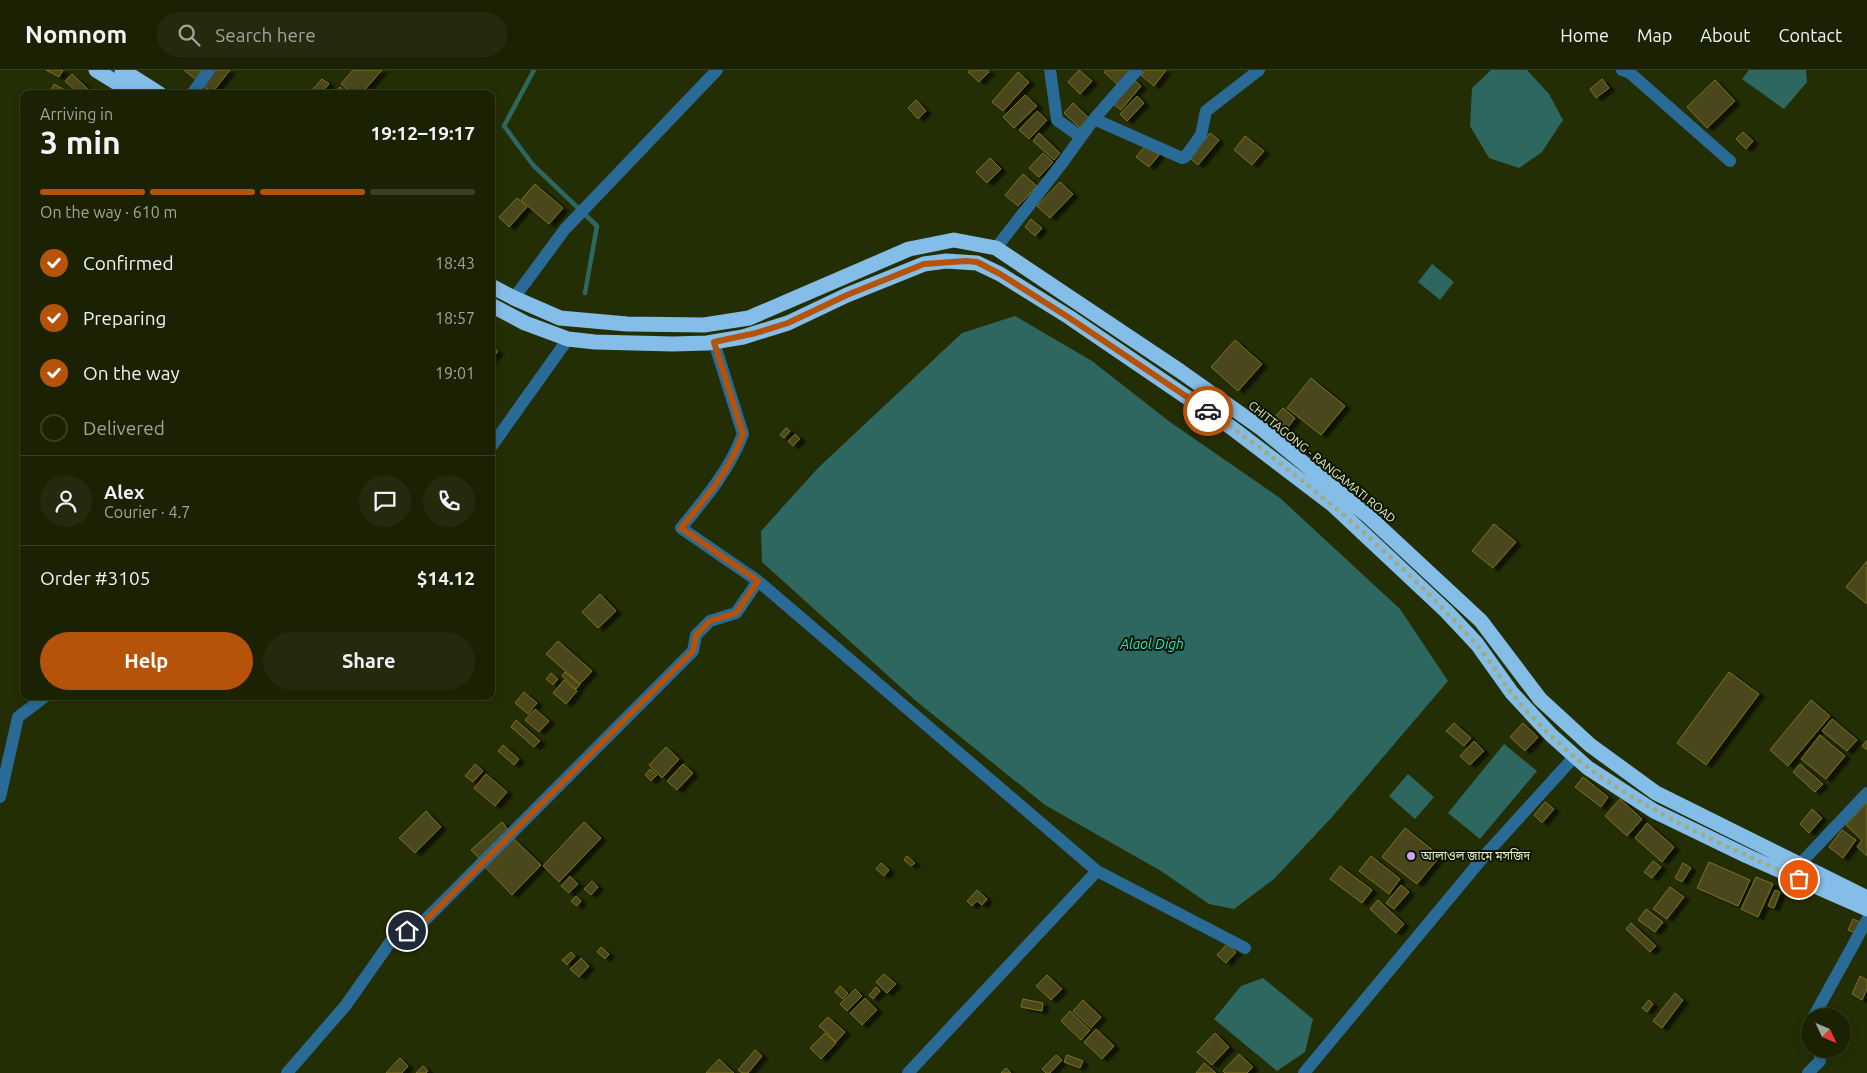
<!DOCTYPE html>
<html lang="en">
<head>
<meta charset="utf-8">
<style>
	body { margin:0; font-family:Ubuntu,"Noto Sans Bengali",sans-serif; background:#242a0d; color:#f1f3f6; height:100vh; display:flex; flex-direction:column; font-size:19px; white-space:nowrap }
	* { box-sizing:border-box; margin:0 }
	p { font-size:16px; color:#a0a49a }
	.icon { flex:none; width:28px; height:28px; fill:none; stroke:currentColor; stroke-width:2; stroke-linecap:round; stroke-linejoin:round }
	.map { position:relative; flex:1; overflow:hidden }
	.side { position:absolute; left:20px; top:20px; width:475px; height:610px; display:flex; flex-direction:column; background:#1b2203; border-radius:10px; box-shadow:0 2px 8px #0003,0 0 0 1px #393f25 }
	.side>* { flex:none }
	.needle { width:32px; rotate:134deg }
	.tools { position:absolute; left:1801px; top:938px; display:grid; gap:10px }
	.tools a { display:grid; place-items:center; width:50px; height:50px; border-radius:50%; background:#1b2203; box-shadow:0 2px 8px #0003,0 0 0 1px #393f25; font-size:25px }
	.pin { position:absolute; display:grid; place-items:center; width:42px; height:42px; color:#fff; margin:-21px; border:2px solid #fff; border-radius:50%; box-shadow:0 1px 5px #0007 }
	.courier { position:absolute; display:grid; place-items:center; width:50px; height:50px; margin:-25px; border:4px solid #b45309; border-radius:50%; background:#fff; color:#222; box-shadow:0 1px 6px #0007 }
	.summary em { font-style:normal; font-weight:700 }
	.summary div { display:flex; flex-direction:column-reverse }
	.summary { display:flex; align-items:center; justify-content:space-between; height:85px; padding:0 20px }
	h1 { font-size:32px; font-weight:700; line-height:38px }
	.bar { display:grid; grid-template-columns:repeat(4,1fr); gap:8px 5px; align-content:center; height:60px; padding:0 20px }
	.bar i { height:6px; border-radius:4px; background:#393f25 }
	.bar .selected { background:#b45309 }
	.bar p { grid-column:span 4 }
	.line { display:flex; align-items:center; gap:12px; padding:0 20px; border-top:1px solid #393f25 }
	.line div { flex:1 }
	.round { display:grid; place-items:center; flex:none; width:52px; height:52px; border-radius:26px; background:#242a0d }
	ol { padding:0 20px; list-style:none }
	li { display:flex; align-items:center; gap:15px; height:55px }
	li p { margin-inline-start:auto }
	li .icon { padding:5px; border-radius:50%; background:#b45309; color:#fff; stroke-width:4 }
	li:last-child { color:#a0a49a }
	li i { width:28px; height:28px; border:2px solid #393f25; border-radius:50% }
	.primary-button { display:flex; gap:10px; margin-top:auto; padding:10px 20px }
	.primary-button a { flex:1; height:58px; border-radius:30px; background:#b45309; color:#fff; font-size:20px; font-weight:700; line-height:58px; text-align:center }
	.primary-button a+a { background:#242a0d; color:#f1f3f6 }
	header { display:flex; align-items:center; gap:30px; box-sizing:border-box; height:70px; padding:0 25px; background:#1b2203; border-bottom:1px solid #393f25 }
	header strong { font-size:24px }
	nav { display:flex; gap:28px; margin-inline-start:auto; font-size:18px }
	.search { width:350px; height:45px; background:#242a0d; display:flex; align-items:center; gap:12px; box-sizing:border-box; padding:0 18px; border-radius:28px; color:#a0a49a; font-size:19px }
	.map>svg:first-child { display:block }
	.water { fill:#2e675f }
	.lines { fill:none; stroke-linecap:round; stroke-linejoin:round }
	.stream { stroke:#2e675f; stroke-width:4.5 }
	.building { fill:#4c471a; stroke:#7d7317; filter:url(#shadow) }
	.minor { stroke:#296a97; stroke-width:12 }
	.highway { stroke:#84bde8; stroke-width:15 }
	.done { stroke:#a0ab83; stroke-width:5; stroke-dasharray:0 9 }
	.route { stroke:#b45309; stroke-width:6 }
	.poi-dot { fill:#c5a7f1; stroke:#0e1500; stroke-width:2 }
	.labels { text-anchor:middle; stroke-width:4; stroke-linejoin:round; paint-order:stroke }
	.street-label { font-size:12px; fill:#e2efc8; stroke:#0e1500 }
	.poi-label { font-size:12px; fill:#e2efc8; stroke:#0e1500; text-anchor:start }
	.water-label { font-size:14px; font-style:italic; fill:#1aebd4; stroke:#0e1500 }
</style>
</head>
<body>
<header>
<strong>Nomnom</strong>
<div class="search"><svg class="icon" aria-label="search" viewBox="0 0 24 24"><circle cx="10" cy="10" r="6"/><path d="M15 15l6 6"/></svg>Search here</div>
<nav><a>Home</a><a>Map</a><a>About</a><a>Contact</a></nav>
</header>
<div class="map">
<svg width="1867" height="1003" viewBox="0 0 1867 1003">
	<defs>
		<filter id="shadow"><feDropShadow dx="5.5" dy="3" stdDeviation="1" flood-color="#0009"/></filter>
	</defs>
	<rect width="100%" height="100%" fill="#242e04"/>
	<path class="water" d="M1491 0H1527L1549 24 1563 50 1542 82 1519 98 1489 88 1470 56 1472 18Z
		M1749 0H1806L1807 12 1784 39 1742 9Z
		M1432 194 1454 212 1440 230 1418 212Z
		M1015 246 1092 291 1170 352 1280 428 1400 539 1448 611 1332 747 1274 809 1234 839 1209 834 1161 801 1045 735 916 631 762 492 761 461 818 398 962 263Z
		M1504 674 1537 701 1480 769 1448 743Z
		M1408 704 1434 727 1415 749 1389 726Z
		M1263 908 1313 949 1305 982 1277 1001 1214 949 1241 916Z"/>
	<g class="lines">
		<path class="stream" d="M534 0 504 56 533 95 597 156 585 223"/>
	</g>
	<path class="building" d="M46 0H63L59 7Z
		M184 0H230L212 23Z
		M353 0H382L361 24H353L341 14Z
		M970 0H987L989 2 979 12 968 2Z
		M1079 0 1092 11 1080 24 1068 12Z
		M1106 0H1131L1117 14 1104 2Z
		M1145 0H1166L1154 16 1141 5Z
		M1018 2 1029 12 1003 41 992 32Z
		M72 4 88 19 84 24H79L65 11Z
		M322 9 329 14 320 24H314L311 21Z
		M1133 9 1141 16 1121 40 1113 34Z
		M1602 9 1609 18 1596 28 1590 19Z
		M1715 10 1735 31 1707 58 1687 37Z
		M54 14 72 24H49Z
		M340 17 349 24H334Z
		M1025 25 1037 36 1014 58 1003 47Z
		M1137 26 1144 33 1127 51 1120 44Z
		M916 30 926 41 918 49 908 38Z
		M1073 33 1089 48 1080 58 1064 43Z
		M1037 41 1047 50 1029 69 1019 60Z
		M1743 62 1753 71 1746 79 1736 69Z
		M1039 63 1060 83 1054 90 1033 71Z
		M1210 63 1219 70 1198 95 1190 88Z
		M1245 66 1264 81 1252 95 1234 80Z
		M1147 74 1159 85 1149 97 1136 87Z
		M1043 83 1053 92 1039 107 1029 98Z
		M990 88 1001 99 987 113 976 102Z
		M1023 104 1037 116 1018 136 1005 125Z
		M1060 112 1073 124 1050 148 1037 136Z
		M535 114 563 138 549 154 521 130Z
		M517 128 527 137 509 157 499 147Z
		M1031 149 1042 158 1035 166 1025 157Z
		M1235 270 1262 294 1238 321 1211 297Z
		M491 276 498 281 491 290Z
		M1311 308 1345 336 1321 365 1287 338Z
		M1283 338 1295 348 1286 360 1273 349Z
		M786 358 790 361 784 368 780 365Z
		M795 364 800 369 793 376 788 371Z
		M1494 454 1516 472 1493 498 1472 481Z
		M1867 491V534L1846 517Z
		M600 524 616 541 598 558 582 542Z
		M558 571 592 601 580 614 546 584Z
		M565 602 580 615 576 619 562 606Z
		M1729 602 1759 624 1706 695 1677 673Z
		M551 603 558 609 553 615 546 609Z
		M564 610 577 621 566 634 553 623Z
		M524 622 537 633 528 644 515 633Z
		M1811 630 1830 646 1788 696 1770 680Z
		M535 639 549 651 539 662 525 650Z
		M1832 649 1857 670 1847 681 1822 661Z
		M516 650 540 671 534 677 511 657Z
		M1454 653 1471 668 1464 676 1446 661Z
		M1523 653 1538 667 1525 681 1510 667Z
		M1820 665 1845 686 1826 709 1801 689Z
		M1867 670V680L1862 676Z
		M1474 671 1484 681 1470 695 1460 686Z
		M503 675 519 689 514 695 498 681Z
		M666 677 679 689 662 708 649 695Z
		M475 694 483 701 473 712 465 706Z
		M683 694 693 703 677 720 667 711Z
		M1800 694 1823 714 1815 722 1793 702Z
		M650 699 657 705 651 711 645 705Z
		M486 704 507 722 495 736 474 718Z
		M1583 707 1608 727 1601 737 1575 717Z
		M1620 729 1642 749 1627 766 1605 746Z
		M1545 732 1554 739 1542 753 1534 745Z
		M1867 732V786L1857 777 1862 770 1846 755Z
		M1812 739 1822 748 1809 763 1800 754Z
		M426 741 441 757 415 783 399 768Z
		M502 752 509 761 479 788 471 780Z
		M584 752 601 768 559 812 543 796Z
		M1647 753 1674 777 1662 792 1635 768Z
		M1405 758 1440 786 1417 814 1382 787Z
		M1842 760 1856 770 1843 788 1829 777Z
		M513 768 541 795 512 825 485 797Z
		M907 786 915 793 911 796 904 790Z
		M1371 786 1400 809 1389 824 1359 801Z
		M1653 791 1661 797 1652 808 1644 802Z
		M1709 792 1750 810 1738 836 1697 818Z
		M881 793 889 800 884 806 876 799Z
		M1683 793 1691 798 1682 812 1675 808Z
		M1340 796 1372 820 1362 833 1330 809Z
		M570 806 578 814 569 823 561 816Z
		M1756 807 1773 814 1758 847 1741 839Z
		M592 811 598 817 591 825 584 819Z
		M1401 815 1409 822 1394 839 1386 833Z
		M1670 817 1684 827 1667 849 1653 839Z
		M977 820 987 829 982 835 977 831 972 836 967 831Z
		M1775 820 1780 822 1774 838 1768 836Z
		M576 826 581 831 577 836 571 831Z
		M1378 830 1404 854 1396 863 1370 839Z
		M1646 839 1663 852 1655 862 1638 850Z
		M1853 849 1862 853 1858 864 1848 860Z
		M1631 853 1656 876 1650 882 1626 859Z
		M1227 874 1236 882 1226 893 1217 885Z
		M601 877 609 884 605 889 597 882Z
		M571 882 575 886 567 895 562 890Z
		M581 888 589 896 579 907 570 899Z
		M884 904 896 914 887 923 876 912Z
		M1047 905 1062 919 1051 930 1036 916Z
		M1860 906 1867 910V919L1862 930 1852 924Z
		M840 916 848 923 843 929 835 922Z
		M876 917 880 921 873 929 869 925Z
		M855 919 862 926 847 941 840 934Z
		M1675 923 1683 930 1662 958 1653 951Z
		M865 928 877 940 862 955 850 943Z
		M1023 929 1043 933 1042 941 1021 937Z
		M1083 930 1101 947 1091 958 1073 941Z
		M1649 930 1653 934 1647 942 1642 938Z
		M1070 941 1090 960 1081 970 1061 951Z
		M828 947 845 962 836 972 819 956Z
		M1096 959 1114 976 1102 989 1084 972Z
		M825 963 836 973 821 989 810 978Z
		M1215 963 1229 977 1212 995 1197 982Z
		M755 980 762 986 748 1003H742L738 1000Z
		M1239 984 1253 997 1247 1003H1225L1223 1001Z
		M1056 985 1062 990 1050 1003H1046L1042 999Z
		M1067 985 1083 991 1080 998 1064 992Z
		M400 988 408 996 402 1003H386Z
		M719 989 734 1003H706Z
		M1204 993 1216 1003H1196Z
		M423 996 428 1001 426 1003H416Z
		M1006 998 1011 1003H1001Z"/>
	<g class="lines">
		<path class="minor" d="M1050 0 1057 50 1081 67
			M1622 0 1630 3 1730 91
			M192 24 209 0
			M1094 49 1137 0
			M996 178 1063 92 1094 49 1182 88 1185 87 1201 65 1206 41 1259 0
			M514 228 565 159 717 0
			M491 377 568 269
			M758 511 1097 801 1245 878
			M0 727 18 647 46 626
			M1800 794 1867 723
			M1814 946 1867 850
			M1810 953 1807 958 1810 962
			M287 1003 346 935 393 868 422 853 693 581 696 565 710 551 736 543 758 511 681 458C705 429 730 399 743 364L714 272
			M908 1003 1097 801
			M1304 1003 1486 784 1575 686
			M1808 1003 1820 991V979"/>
		<path class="highway" d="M96 0 135 24
			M122 0 160 24
			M491 216 514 228 560 248 627 254 704 255 749 248 909 179 954 170 996 178 1180 301 1262 359 1368 446 1481 551 1540 629 1590 675 1656 723 1867 828
			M491 235 525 253 568 269 595 272 673 274 707 273 743 267 788 253 847 225 924 194 946 191 977 193 1000 204 1069 247 1232 358 1333 435 1446 541 1477 574 1512 623 1551 665 1588 698 1654 741 1747 786 1867 839"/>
	</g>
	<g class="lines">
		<path class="done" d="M1208 341C1302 405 1389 480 1466 563 1483 580 1496 601 1510 621 1528 645 1565 681 1589 698 1653 745 1727 777 1799 809"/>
		<path class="route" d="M407 861 422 854 693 581 696 565 710 551 736 543 758 511 681 458C705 429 730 400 743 364L714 272 756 263 788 253 847 225 924 194 966 191 977 192 1000 204 1068 247 1208 341"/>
	</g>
	<circle class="poi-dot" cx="1411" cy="786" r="5"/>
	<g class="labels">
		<g class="street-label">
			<text transform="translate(1322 392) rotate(39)" y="4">CHITTAGONG - RANGAMATI ROAD</text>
		</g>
		<g class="poi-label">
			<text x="1421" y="790">আলাওল জামে মসজিদ</text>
		</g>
		<g class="water-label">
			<text x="1152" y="579">Alaol Digh</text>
		</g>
	</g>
</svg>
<div class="tools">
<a><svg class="needle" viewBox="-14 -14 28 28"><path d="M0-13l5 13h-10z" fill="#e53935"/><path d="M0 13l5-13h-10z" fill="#a0a49a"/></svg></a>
</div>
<div class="pin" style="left:1799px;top:809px;background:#ea580c"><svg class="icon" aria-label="bag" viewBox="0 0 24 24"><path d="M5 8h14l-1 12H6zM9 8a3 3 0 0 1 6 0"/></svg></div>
<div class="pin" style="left:407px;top:861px;background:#1f2937"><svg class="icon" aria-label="home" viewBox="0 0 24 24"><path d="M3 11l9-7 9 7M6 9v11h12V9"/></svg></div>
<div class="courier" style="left:1208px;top:341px"><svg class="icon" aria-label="car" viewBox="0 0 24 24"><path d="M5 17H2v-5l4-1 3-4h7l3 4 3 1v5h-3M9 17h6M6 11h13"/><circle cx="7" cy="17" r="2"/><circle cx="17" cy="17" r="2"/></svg></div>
<section class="side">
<div class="summary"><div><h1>3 min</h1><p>Arriving in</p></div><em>19:12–19:17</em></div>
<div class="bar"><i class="selected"></i><i class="selected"></i><i class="selected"></i><i></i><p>On the way · 610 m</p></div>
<ol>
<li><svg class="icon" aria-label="check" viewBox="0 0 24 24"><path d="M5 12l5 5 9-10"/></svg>Confirmed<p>18:43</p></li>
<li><svg class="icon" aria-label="check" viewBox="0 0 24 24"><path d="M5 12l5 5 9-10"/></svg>Preparing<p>18:57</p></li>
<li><svg class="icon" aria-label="check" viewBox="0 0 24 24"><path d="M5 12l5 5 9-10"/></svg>On the way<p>19:01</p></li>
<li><i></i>Delivered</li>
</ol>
<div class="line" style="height:90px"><a class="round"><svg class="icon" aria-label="person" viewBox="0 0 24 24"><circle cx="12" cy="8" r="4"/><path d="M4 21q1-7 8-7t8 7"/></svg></a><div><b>Alex</b><p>Courier · 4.7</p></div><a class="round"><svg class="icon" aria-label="chat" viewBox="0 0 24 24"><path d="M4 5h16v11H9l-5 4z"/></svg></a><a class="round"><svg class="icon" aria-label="phone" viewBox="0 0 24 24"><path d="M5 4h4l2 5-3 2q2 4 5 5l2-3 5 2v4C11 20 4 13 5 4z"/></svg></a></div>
<div class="line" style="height:65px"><div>Order #3105</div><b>$14.12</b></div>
<div class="primary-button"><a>Help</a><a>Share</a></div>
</section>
</div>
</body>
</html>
